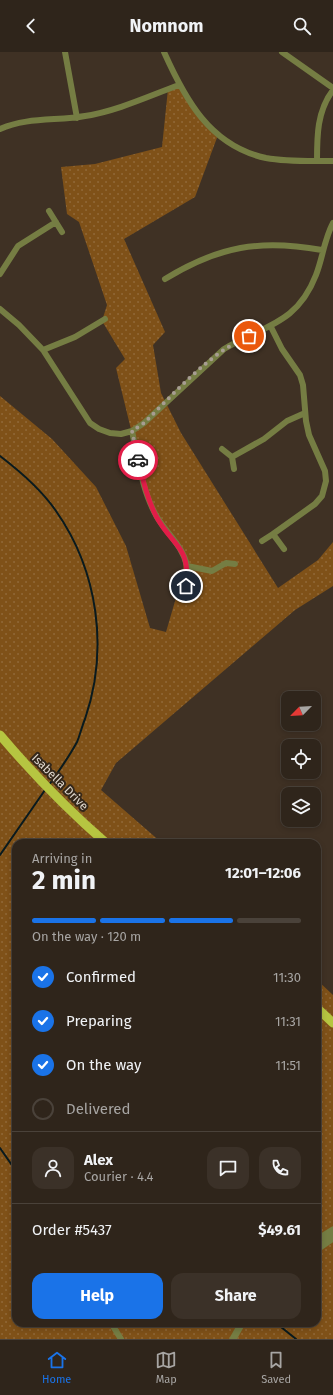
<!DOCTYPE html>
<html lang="en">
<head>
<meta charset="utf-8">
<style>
	body { margin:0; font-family:"Fira Sans",sans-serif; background:#3b3128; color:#f1f3f6; height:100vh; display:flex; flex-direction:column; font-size:15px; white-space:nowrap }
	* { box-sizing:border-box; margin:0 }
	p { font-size:13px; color:#a7a5a3 }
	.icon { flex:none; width:22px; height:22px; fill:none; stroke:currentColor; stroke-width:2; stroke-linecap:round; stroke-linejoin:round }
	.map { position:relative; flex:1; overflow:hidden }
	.side { position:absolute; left:12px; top:787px; width:309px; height:488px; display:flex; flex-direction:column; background:#2f251b; border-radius:12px; box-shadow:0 2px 6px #0003,0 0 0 1px #4a423a }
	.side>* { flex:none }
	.needle { width:26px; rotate:246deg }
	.tools { position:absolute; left:281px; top:639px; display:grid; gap:8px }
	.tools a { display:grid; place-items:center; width:40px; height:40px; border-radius:8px; background:#2f251b; box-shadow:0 2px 6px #0003,0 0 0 1px #4a423a; font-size:20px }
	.pin { position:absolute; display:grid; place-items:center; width:34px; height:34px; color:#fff; margin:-17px; border:2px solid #fff; border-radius:50%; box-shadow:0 1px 4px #0007 }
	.courier { position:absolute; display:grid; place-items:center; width:40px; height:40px; margin:-20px; border:3px solid #e11d48; border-radius:50%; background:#fff; color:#222; box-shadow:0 1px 5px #0007 }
	.headline em { font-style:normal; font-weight:700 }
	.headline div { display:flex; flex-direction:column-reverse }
	.headline { display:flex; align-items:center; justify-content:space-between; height:68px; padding:0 20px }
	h1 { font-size:26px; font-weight:700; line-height:30px }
	.bar { display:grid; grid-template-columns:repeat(4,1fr); gap:6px 4px; align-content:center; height:48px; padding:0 20px }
	.bar i { height:5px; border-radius:3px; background:#4a423a }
	.bar .selected { background:#1a73e8 }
	.bar p { grid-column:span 4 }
	.line { display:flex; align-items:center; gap:10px; padding:0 20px; border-top:1px solid #4a423a }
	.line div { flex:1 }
	.round { display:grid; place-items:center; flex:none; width:42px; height:42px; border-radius:12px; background:#3b3128 }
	ol { padding:0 20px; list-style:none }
	li { display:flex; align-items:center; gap:12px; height:44px }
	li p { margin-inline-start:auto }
	li .icon { padding:4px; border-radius:50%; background:#1a73e8; color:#fff; stroke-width:4 }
	li:last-child { color:#a7a5a3 }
	li i { width:22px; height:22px; border:2px solid #4a423a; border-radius:50% }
	.action { display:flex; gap:8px; margin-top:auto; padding:8px 20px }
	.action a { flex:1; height:46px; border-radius:12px; background:#1a73e8; color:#fff; font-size:16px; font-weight:700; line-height:46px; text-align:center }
	.action a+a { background:#3b3128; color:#f1f3f6 }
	header { display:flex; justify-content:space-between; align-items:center; height:52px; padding:0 20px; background:#2f251b; font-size:18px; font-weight:700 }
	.tab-bar { display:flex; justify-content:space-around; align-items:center; height:56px; border-top:1px solid #4a423a; background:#2f251b; font-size:11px; color:#a7a5a3 }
	.tab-bar a { display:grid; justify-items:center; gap:2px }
	.tab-bar .selected { color:#1a73e8 }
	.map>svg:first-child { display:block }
	.park { fill:url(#park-dots) }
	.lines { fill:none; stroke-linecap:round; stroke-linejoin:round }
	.stream { stroke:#091a1e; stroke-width:2 }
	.minor { stroke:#757d43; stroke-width:6 }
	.tertiary { stroke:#757d43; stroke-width:7 }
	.primary { stroke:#b6c541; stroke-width:9 }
	.done { stroke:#a79d92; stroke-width:4; stroke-dasharray:0 7.2 }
	.route { stroke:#e11d48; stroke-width:5 }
	.labels { text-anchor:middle; stroke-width:4; stroke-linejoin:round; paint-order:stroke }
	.street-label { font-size:12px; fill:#dfd7ce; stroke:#34271a }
</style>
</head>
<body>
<header><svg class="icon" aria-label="back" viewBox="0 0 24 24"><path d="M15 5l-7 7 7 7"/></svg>Nomnom<svg class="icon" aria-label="search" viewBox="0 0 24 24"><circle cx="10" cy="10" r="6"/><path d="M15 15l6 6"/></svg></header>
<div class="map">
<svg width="333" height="1287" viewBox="0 0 333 1287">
	<defs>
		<pattern id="park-dots" width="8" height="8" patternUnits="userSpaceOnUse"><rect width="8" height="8" fill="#7f5118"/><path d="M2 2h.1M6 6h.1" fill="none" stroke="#916938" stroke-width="1.8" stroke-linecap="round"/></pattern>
	</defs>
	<rect width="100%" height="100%" fill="#3f3124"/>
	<path class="park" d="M179 33 218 83 195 145 124 187 165 280 153 293 161 341 181 381 278 536 318 508 333 490V534L295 558 116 711 101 738 162 791H16V1271H317V928L333 943V1287H0V344L52 387 96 435 126 494 150 576 166 580 183 522 184 501 159 468 147 443 116 316 125 307 102 269 107 253 79 170 67 162 61 115 95 112 162 95 168 37Z"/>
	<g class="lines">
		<path class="stream" d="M0 404C21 420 41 437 56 459 98 519 109 597 85 667 82 674 80 683 77 690 69 705 59 719 49 733
			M0 803 45 738
			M0 1096 16 1119
			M276 1271 296 1287"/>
		<path class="minor" d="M65 0 77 66
			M164 0C185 47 210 94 266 106 287 110 311 109 333 109
			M282 0 333 36
			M0 77C26 65 58 69 85 64 117 59 149 44 179 33
			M317 109C317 84 317 59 333 38
			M49 159 62 180
			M0 222 18 194 56 170
			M165 227C219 194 260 187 322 198
			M0 257 19 273 43 298 90 371 99 377 110 381 121 382 132 379 144 371 224 297C265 273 297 272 316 223 323 205 324 188 333 171
			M271 275 282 297 300 323 303 333 306 369 309 383 325 419 326 429 322 444 315 452 273 482
			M43 298 75 285 105 267
			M132 379C138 407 142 439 157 465 167 482 183 494 187 514L212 519 226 511 235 512
			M222 397 232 405 264 387 287 369 305 361
			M232 405 234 417
			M262 489 273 482 284 497
			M186 534 187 514
			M111 1271 121 1287"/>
		<path class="tertiary" d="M317 1188 333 1178
			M317 1197 333 1186
			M233 1287 242 1271"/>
		<path class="primary" d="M0 683C33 722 68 758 106 791
			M317 956 333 971"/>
	</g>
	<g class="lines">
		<path class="done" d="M138 408 132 379 144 371C175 341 209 301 249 284"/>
		<path class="route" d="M138 408C143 428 147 446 156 464 172 494 191 494 186 534"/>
	</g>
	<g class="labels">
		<g class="street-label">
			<text transform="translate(60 730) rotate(45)" y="4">Isabella Drive</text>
		</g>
	</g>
</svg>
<div class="tools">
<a><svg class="needle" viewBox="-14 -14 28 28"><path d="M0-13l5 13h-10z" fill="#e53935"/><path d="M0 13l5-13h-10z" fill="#a7a5a3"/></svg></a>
<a><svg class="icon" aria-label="locate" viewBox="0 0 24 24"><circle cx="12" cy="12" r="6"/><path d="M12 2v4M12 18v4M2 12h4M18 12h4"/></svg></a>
<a><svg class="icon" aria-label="layers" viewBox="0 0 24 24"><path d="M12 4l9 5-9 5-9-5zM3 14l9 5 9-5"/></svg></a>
</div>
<div class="pin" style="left:249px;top:284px;background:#ea580c"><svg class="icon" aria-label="bag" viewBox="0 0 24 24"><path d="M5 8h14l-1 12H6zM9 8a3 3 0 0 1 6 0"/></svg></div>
<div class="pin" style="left:186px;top:534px;background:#1f2937"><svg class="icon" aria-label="home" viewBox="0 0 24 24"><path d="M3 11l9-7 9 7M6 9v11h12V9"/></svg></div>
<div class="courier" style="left:138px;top:408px"><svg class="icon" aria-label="car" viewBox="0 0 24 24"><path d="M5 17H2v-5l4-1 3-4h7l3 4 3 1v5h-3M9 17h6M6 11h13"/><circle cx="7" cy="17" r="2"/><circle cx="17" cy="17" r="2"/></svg></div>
<section class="side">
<div class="headline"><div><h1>2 min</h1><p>Arriving in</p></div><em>12:01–12:06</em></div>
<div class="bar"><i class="selected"></i><i class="selected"></i><i class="selected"></i><i></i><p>On the way · 120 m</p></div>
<ol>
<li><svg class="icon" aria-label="check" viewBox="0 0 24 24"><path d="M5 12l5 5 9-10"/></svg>Confirmed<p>11:30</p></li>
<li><svg class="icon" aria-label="check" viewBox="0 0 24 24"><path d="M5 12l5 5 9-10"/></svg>Preparing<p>11:31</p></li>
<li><svg class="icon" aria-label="check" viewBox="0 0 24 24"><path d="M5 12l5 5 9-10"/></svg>On the way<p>11:51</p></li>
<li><i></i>Delivered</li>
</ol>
<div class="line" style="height:72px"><a class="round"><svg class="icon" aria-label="person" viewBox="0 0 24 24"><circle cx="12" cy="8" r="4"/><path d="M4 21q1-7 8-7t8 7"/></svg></a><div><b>Alex</b><p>Courier · 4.4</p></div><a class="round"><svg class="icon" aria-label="chat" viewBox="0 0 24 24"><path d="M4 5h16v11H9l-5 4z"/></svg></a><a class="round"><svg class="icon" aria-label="phone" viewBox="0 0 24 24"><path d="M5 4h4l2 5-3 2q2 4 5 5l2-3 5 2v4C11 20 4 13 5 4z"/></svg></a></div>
<div class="line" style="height:52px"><div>Order #5437</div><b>$49.61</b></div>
<div class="action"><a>Help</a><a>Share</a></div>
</section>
</div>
<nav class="tab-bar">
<a class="selected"><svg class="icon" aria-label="home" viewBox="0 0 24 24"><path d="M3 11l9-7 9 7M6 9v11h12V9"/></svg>Home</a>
<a><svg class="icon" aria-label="map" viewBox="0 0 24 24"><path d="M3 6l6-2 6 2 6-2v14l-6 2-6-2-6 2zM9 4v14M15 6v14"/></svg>Map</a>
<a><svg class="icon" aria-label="saved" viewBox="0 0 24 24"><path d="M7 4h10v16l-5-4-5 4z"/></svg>Saved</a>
</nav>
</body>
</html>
